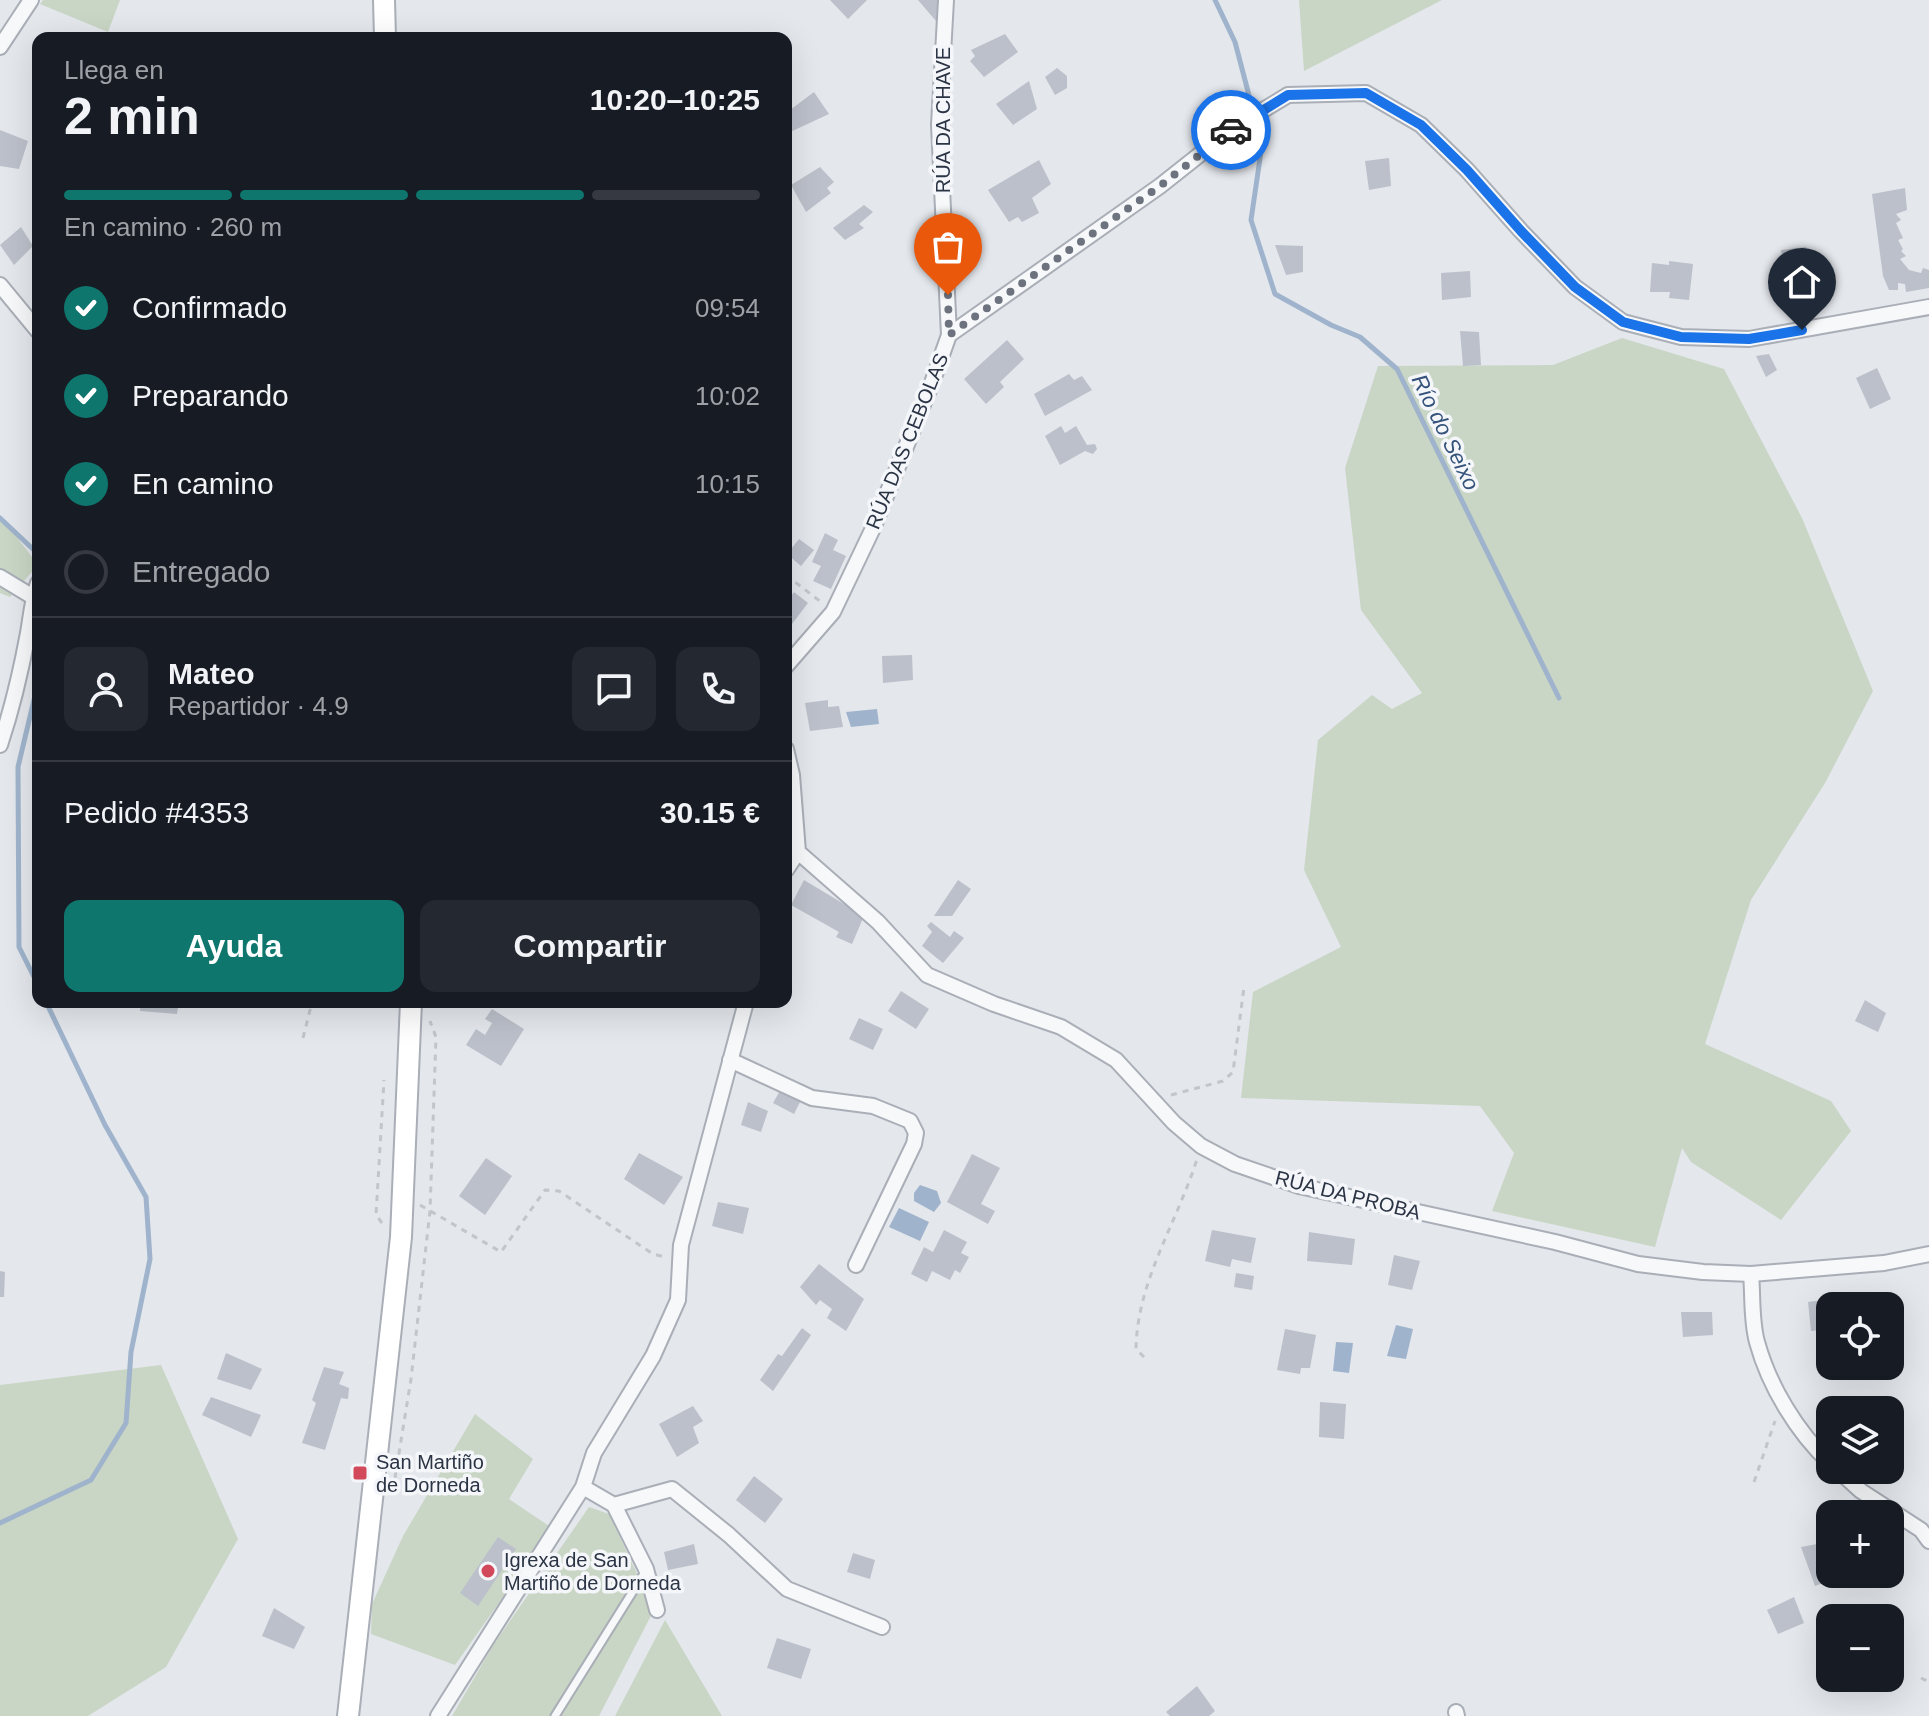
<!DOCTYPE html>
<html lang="es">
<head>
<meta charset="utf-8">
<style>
	body { margin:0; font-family:Arial,sans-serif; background:#242831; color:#f1f3f6; height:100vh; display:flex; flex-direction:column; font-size:30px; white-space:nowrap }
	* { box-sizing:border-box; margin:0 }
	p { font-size:26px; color:#9ea1a6 }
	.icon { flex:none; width:44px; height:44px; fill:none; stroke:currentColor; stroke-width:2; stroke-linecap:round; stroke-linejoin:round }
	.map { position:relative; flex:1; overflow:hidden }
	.drawer { position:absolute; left:32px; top:32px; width:760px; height:976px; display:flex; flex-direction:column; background:#171b24; border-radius:16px; box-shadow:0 8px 32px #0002 }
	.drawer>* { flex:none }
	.controls { position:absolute; left:1816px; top:1292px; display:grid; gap:16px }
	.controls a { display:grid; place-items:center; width:88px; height:88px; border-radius:16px; background:#171b24; box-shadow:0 8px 32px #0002; font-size:40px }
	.pin { position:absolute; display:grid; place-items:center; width:68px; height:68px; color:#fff; margin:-82px -34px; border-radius:50% 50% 50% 0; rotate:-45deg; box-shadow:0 0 8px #0007 }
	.pin .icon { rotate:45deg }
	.courier { position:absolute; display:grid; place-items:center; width:80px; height:80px; margin:-40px; border:6px solid #1a73e8; border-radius:50%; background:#fff; color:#222; box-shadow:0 2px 10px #0007 }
	.summary em { font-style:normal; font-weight:700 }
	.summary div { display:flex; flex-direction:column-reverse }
	.summary { display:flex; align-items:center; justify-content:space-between; height:136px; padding:0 32px }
	h1 { font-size:52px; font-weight:700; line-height:60px }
	.bar { display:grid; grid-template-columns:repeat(4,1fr); gap:12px 8px; align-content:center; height:96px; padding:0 32px }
	.bar i { height:10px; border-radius:6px; background:#363941 }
	.bar .active { background:#0f766e }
	.bar p { grid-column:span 4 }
	.line { display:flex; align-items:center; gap:20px; padding:0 32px; border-top:2px solid #363941 }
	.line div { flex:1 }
	.round { display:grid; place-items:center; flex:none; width:84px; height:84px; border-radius:16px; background:#242831 }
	ol { padding:0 32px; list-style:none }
	li { display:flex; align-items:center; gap:24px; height:88px }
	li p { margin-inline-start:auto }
	li .icon { padding:8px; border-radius:50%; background:#0f766e; color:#fff; stroke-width:4 }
	li:last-child { color:#9ea1a6 }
	li i { width:44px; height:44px; border:4px solid #363941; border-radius:50% }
	.primary-button { display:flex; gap:16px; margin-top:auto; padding:16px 32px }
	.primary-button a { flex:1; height:92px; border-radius:16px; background:#0f766e; color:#fff; font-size:32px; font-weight:700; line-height:92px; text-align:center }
	.primary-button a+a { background:#242831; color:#f1f3f6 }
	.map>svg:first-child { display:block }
	.green { fill:#c9d6c5 }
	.water { fill:#9fb4cc }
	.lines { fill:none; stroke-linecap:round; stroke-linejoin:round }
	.stream { stroke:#9fb4cc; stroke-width:5 }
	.building { fill:#bbc0ca }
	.service-casing { stroke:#a9aeb7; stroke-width:11 }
	.minor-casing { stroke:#a9aeb7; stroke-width:18 }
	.secondary-casing { stroke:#a9aeb7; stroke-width:24 }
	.path { stroke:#c2c5cb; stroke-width:3; stroke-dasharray:6 6; stroke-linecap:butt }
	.service { stroke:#f7f8fa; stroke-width:7 }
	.minor { stroke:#f7f8fa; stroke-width:14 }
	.secondary { stroke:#fff; stroke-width:20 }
	.done { stroke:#6c737f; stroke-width:8; stroke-dasharray:0 14.4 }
	.route { stroke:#1a73e8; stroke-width:10 }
	.poi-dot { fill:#d1495b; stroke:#f4f6f9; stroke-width:3 }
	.labels { text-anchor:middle; stroke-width:7; stroke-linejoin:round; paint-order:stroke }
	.street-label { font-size:20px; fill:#2b3445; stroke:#f4f6f9 }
	.poi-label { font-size:20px; fill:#2b3445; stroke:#f4f6f9; text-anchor:start }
	.water-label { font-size:22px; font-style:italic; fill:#34527a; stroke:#f4f6f9 }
</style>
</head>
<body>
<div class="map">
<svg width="1929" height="1716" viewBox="0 0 1929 1716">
	<rect width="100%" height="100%" fill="#e4e7ec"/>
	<path class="green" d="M43 0H120L108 32 40 4Z
		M1299 0H1442L1304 71Z
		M1622 338 1724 369 1802 518 1873 691 1825 783 1751 900 1705 1044 1831 1101 1851 1131 1781 1220 1691 1162 1682 1148 1655 1247 1492 1211 1514 1153 1480 1106 1241 1098 1253 992 1341 947 1304 870 1318 740 1372 695 1392 709 1422 693 1361 610 1345 468 1378 366 1553 365Z
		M0 515 38 565 10 597 0 593Z
		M161 1365 238 1539 166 1667 88 1716H0V1385Z
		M475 1414 533 1459 509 1499 552 1528 455 1665 371 1634 372 1604 403 1536Z
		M589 1507 609 1514 654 1610 599 1716H452L494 1644Z
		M665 1620 722 1716H615Z"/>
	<path class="water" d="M877 709 879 724 851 727 846 712Z
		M920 1185 937 1191 941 1203 934 1212 914 1201V1193Z
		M899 1208 929 1222 920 1241 889 1227Z
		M1396 1325 1413 1329 1406 1359 1387 1356Z
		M1336 1342 1353 1343 1349 1373 1333 1371Z"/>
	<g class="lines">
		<path class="stream" d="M1215 0 1235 42 1262 145 1251 220 1275 294 1331 325 1360 337 1397 369 1559 698
			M0 518 35 551V558
			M38 683 18 767 19 947 38 985
			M0 1523 91 1480 126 1423 131 1352 150 1259 146 1197 105 1125 46 1002"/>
	</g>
	<path class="building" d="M830 0H867L848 19Z
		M918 0H939L936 21Z
		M1005 34 1018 52 984 77 970 61 975 56 971 50Z
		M1057 68 1067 76V88L1055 95 1045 77Z
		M1029 81 1037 109 1013 125 996 104Z
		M814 92 829 114 788 133 786 113Z
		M0 130 28 141 19 169 0 166Z
		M1389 158 1391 186 1369 190 1365 161Z
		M1039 160 1051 184 1032 198 1039 213 1022 222 1018 217 1009 222 988 190Z
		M820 167 834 182 827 188 831 193 806 212 791 185Z
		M1905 188 1907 210 1896 214 1901 220 1896 223 1903 238 1898 240 1903 249 1901 251 1906 256 1900 259 1909 270 1921 273 1923 268 1929 270V288L1906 292 1905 284 1898 283V290H1889L1883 276 1872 194Z
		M864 205 873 212 859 224 864 228 845 240 833 228Z
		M21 227 33 246 14 265 0 245Z
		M1275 245 1303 246V272L1286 275Z
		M1806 247 1808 253 1817 252 1821 277 1802 280V289L1795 291 1787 288 1781 250Z
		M1669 261 1693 264 1689 300 1669 298 1670 292H1650L1652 263 1669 265Z
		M1470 271 1471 297 1442 300 1441 273Z
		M1460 331 1479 332 1481 365 1463 366Z
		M1007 340 1024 359 1000 382 1004 387 986 404 964 379Z
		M1769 354 1777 370 1766 377 1756 356Z
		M1877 368 1891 399 1870 409 1856 378Z
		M1069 374 1074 380 1082 376 1092 390 1045 416 1034 394Z
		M1061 426 1065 433 1076 426 1087 445 1095 444 1097 449 1093 454 1085 451 1060 465 1045 436Z
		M825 533 838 540 833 550 846 556 831 589 813 581 821 566 812 562Z
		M799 539 814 550 801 566 787 554Z
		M794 592 808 603 786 632V602Z
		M912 655 913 680 883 683 882 656Z
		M828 700V707L839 706 843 727 810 731 805 703Z
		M804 880 864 916 852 944 836 937 839 932 791 905Z
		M958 880 971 889 952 916H934Z
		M931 922 950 937 954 931 964 938 943 963 922 946 932 932 927 926Z
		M901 991 929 1009 916 1029 888 1011Z
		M1865 1000 1886 1013 1878 1032 1855 1021Z
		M141 1002H179L177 1014 140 1011Z
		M492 1009 524 1029 501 1066 466 1045 476 1029 485 1035 492 1023 485 1019Z
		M859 1018 883 1029 873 1050 849 1039Z
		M781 1089 801 1100 794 1114 773 1103Z
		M748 1102 768 1111 761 1132 741 1125Z
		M639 1153 683 1177 664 1205 624 1179Z
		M972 1154 1000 1168 981 1204 995 1211 988 1224 947 1202Z
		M486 1158 512 1176 485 1215 459 1196Z
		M718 1202 749 1208 743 1234 712 1226Z
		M944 1230 967 1242 961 1253 969 1257 960 1273 955 1270 950 1280 932 1271 927 1282 911 1274 924 1247 933 1252Z
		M1212 1230 1256 1238 1251 1263 1232 1259 1230 1267 1205 1261Z
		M1309 1232 1355 1239 1352 1265 1307 1261Z
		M1394 1255 1420 1261 1412 1290 1388 1285Z
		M819 1264 864 1299 846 1331 827 1318 832 1309 820 1300 816 1305 800 1287Z
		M0 1271 5 1272 4 1297H0Z
		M1236 1273 1254 1276 1252 1290 1234 1287Z
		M1838 1298V1306H1830V1329L1811 1331 1808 1302Z
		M1681 1312H1712L1713 1335 1683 1337Z
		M802 1328 811 1335 773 1391 760 1380 778 1354 782 1356Z
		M1285 1329 1316 1335 1310 1368H1301L1300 1374 1277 1370Z
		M226 1353 262 1369 251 1390 217 1379Z
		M324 1367 344 1372 339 1384 349 1388 348 1399 341 1398 325 1450 302 1443 316 1403 312 1400Z
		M211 1397 261 1415 251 1437 202 1415Z
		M1320 1402 1346 1404 1344 1439 1319 1437Z
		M693 1406 703 1421 693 1427 699 1443 677 1457 659 1424Z
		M754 1476 783 1499 765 1523 736 1500Z
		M498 1537 516 1549 478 1606 460 1593Z
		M1828 1542 1830 1574H1847L1815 1586 1801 1547Z
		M694 1544 698 1564 668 1570 664 1552Z
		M853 1553 875 1560 870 1579 847 1572Z
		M1794 1597 1804 1623 1778 1634 1767 1610Z
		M274 1608 305 1627 294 1649 262 1636Z
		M777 1638 811 1649 801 1679 767 1668Z
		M1197 1686 1215 1711 1209 1716H1170L1166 1712Z"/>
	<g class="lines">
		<g class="service-casing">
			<path id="service" d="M555 1716 645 1572"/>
		</g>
		<g class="minor-casing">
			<path id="minor" d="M946 0 939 125 949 335
				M0 47 31 0
				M0 285 38 331
				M0 577 33 597
				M786 666 833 612 874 526 933 380 949 335 1160 186 1232 129 1288 95 1366 93 1421 125 1467 170 1521 231 1575 287 1623 322 1681 337 1749 339 1929 307
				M0 745C12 709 21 671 28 633 31 616 32 600 38 583
				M786 749 792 775 798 852 878 922 927 975 994 1004 1061 1027 1116 1060 1174 1123 1201 1146 1235 1164 1299 1186 1555 1242 1638 1264 1703 1272 1751 1274C1753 1295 1751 1321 1757 1342 1769 1386 1797 1432 1830 1463
				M786 870 798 852
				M730 1060 812 1098 873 1106 910 1121 916 1133 914 1144 856 1265
				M1751 1274 1884 1263 1929 1254
				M1838 1470 1861 1491 1921 1530 1929 1541
				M583 1487 614 1505 672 1489 729 1535 787 1589 882 1627
				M614 1505 646 1569 657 1610
				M1456 1712 1457 1716
				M438 1716 583 1487 594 1453 653 1356 678 1300 681 1245 746 1002"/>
		</g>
		<g class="secondary-casing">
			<path id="secondary" d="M384 0 385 38
				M348 1716 401 1237 411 1002"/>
		</g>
		<path class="path" d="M786 575 821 602
			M303 1038 312 1002
			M1171 1095 1223 1081 1233 1072 1244 987
			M420 1205 501 1252 545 1190 559 1191 653 1254 665 1257
			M382 1223 376 1215 384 1080
			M1144 1357 1136 1349C1137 1281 1177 1223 1197 1159
			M1754 1482 1775 1421
			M393 1490 411 1379 430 1211 436 1037 430 1021
			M1921 1678 1929 1682"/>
		<use href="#service" class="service"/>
		<use href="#minor" class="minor"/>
		<use href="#secondary" class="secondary"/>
	</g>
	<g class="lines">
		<path class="done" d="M948 295 949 335 1160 186 1231 130"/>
		<path class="route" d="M1231 130 1288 95 1366 93 1421 125 1467 170 1521 231 1575 287 1623 322 1681 337 1749 339 1802 330"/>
	</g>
	<g class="poi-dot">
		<rect x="352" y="1465" width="16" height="16" rx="4"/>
		<circle cx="488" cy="1571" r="8"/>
	</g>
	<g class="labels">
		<g class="street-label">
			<text transform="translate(943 120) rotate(-90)" y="7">RÚA DA CHAVE</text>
			<text transform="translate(907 441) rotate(-68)" y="7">RÚA DAS CEBOLAS</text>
			<text transform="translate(1348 1195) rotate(14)" y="7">RÚA DA PROBA</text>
		</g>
		<g class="poi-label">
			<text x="376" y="1469">San Martiño<tspan x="376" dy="23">de Dorneda</tspan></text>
			<text x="504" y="1567">Igrexa de San<tspan x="504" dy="23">Martiño de Dorneda</tspan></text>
		</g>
		<g class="water-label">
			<text transform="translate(1446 432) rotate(64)" y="8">Río do Seixo</text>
		</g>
	</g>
</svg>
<div class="controls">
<a><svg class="icon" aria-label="locate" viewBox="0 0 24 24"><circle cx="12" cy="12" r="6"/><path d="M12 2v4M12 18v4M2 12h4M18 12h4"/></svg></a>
<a><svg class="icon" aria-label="layers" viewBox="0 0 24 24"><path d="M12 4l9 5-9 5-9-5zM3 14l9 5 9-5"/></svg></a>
<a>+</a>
<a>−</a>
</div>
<div class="pin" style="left:948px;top:295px;background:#ea580c"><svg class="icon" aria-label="bag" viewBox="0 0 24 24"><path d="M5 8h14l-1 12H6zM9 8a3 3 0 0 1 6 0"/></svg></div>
<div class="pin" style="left:1802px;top:330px;background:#1f2937"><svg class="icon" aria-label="home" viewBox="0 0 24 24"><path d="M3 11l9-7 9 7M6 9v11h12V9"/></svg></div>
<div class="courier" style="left:1231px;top:130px"><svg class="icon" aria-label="car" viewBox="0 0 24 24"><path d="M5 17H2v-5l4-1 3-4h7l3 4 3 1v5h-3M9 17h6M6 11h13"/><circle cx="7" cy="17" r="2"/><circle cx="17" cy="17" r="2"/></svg></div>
<section class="drawer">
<div class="summary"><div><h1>2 min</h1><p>Llega en</p></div><em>10:20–10:25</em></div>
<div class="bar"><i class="active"></i><i class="active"></i><i class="active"></i><i></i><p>En camino · 260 m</p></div>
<ol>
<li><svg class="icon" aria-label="check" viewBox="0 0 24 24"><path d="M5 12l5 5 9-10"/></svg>Confirmado<p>09:54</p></li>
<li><svg class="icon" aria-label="check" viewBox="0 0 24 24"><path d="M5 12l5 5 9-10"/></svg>Preparando<p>10:02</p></li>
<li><svg class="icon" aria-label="check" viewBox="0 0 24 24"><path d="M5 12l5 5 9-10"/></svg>En camino<p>10:15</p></li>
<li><i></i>Entregado</li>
</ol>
<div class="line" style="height:144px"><a class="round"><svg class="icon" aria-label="person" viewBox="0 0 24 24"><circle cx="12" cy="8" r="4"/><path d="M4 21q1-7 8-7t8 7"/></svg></a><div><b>Mateo</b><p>Repartidor · 4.9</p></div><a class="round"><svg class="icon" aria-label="chat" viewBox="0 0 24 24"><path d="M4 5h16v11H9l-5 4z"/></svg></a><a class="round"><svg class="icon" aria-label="phone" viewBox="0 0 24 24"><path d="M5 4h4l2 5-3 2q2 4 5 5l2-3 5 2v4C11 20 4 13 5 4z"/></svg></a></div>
<div class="line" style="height:104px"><div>Pedido #4353</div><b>30.15 €</b></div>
<div class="primary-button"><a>Ayuda</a><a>Compartir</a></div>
</section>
</div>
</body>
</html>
